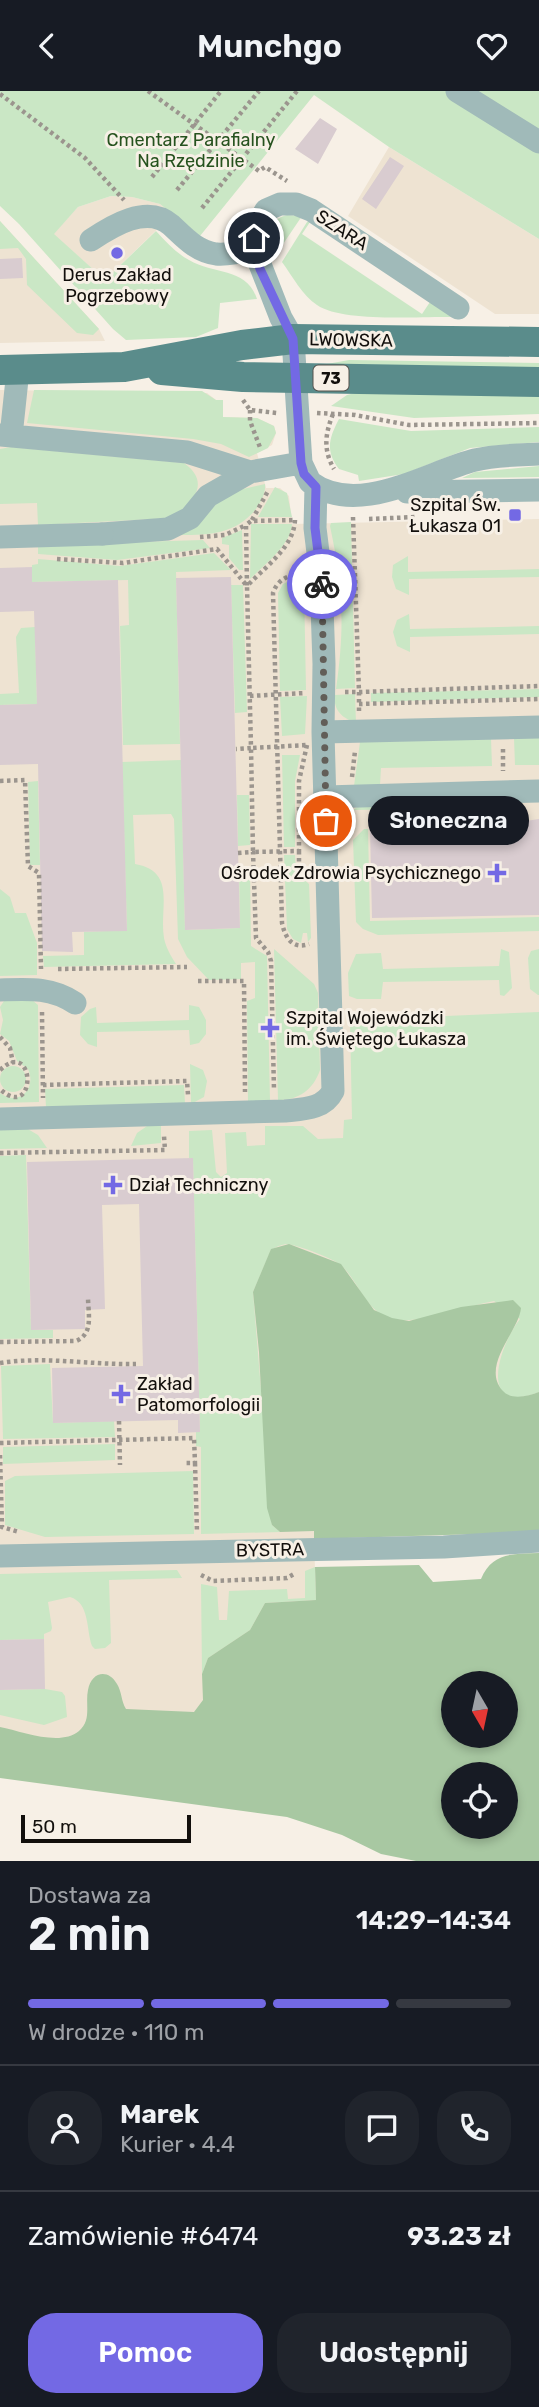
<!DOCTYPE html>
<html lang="pl">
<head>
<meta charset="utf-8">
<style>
	body { margin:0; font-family:Rubik,sans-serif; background:#20242c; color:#f1f3f6; height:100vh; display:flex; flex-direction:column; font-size:26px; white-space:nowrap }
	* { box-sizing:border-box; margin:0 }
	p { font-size:23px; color:#9ea1a6 }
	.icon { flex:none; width:38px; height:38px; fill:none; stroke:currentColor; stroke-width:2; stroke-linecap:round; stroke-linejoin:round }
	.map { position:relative; height:1770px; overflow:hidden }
	.side { display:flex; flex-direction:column; background:#171b24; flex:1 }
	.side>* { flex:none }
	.needle { width:46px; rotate:171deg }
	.buttons { position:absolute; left:441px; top:1580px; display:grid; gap:14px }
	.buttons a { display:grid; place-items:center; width:77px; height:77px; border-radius:50%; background:#171b24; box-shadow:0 4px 10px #0003; font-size:35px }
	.scale { position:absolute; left:21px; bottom:18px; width:170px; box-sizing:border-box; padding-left:7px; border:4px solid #120f0c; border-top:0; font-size:19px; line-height:24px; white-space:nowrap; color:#120f0c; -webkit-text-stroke:5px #f7f0e6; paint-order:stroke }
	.pin { position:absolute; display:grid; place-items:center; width:60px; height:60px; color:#fff; margin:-30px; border:4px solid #fff; border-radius:50%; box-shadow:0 2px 7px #0007 }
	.courier { position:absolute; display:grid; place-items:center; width:70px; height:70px; margin:-35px; border:5px solid #7369e4; border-radius:50%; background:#fff; color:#222; box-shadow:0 2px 9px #0007 }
	.bubble { position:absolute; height:49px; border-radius:24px; background:#171b24; box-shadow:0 4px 10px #0003; font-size:23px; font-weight:600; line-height:49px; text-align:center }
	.head em { font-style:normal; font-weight:600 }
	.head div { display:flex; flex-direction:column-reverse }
	.head { display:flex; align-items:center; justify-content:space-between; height:119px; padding:0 28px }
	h1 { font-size:46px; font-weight:600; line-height:52px }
	.bar { display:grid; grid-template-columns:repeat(4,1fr); gap:10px 7px; align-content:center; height:84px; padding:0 28px }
	.bar i { height:9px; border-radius:5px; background:#363941 }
	.bar .on { background:#7369e4 }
	.bar p { grid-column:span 4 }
	.line { display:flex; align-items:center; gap:18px; padding:0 28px; border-top:2px solid #363941 }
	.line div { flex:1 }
	.round { display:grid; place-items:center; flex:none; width:74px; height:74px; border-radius:28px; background:#20242c }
	.button { display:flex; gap:14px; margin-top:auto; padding:14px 28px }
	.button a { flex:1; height:80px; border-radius:28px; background:#7369e4; color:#fff; font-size:28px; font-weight:600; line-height:80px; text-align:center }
	.button a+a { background:#20242c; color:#f1f3f6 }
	header { display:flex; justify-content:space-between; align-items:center; height:91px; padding:0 28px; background:#171b24; font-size:32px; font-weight:600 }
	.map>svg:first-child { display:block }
	.built { fill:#eee3d2 }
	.green { fill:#cae7c5 }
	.forest { fill:#a8c8a2; fill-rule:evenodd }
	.building { fill:#d9ccd0 }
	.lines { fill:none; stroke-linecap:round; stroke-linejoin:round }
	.path { stroke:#9b958e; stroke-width:4.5; stroke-dasharray:3.5 3.5; stroke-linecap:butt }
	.minor { stroke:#a0bab9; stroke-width:23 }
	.major { stroke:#5a8c8b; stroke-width:30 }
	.minor-bridge { stroke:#a0bab9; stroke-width:23 }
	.done { stroke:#625e58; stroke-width:7; stroke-dasharray:0 12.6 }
	.route { stroke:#7369e4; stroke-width:9 }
	.poi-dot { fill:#7369e4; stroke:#f7f0e6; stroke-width:2.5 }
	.labels { text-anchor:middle; stroke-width:6; stroke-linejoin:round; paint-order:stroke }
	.shield { fill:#f7f0e6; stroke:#57524d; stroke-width:2 }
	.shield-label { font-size:16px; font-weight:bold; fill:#120f0c }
	.park-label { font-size:18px; fill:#26521e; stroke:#f7f0e6 }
	.street-label { font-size:18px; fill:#120f0c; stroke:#f7f0e6 }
	.poi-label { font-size:18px; fill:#120f0c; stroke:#f7f0e6; text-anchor:start }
</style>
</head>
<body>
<header><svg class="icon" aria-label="back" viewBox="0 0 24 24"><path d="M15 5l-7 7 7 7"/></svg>Munchgo<svg class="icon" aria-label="heart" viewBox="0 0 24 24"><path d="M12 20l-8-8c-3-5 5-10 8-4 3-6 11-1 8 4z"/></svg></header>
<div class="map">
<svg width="539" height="1770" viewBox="0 0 539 1770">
	<rect width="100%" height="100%" fill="#f7f0e6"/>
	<path class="built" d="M389 56 539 148V223H495L348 125Z
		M111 105 132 106 160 113 173 123 105 189 53 143 78 116Z
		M0 130 99 238 105 250 0 252Z
		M0 299 207 302 216 309H223V326L257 327 274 335 276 342 272 354 257 362 266 397H280L289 405 292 433 539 428V1441L314 1448 316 1509 270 1605 0 1665Z"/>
	<path class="green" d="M0 0H448L539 58V148L389 56 314 4 200 145 160 113 132 106 111 105 78 116 54 143 105 189 156 140C166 151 176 162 189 169 214 184 247 176 257 208L220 212 218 237 196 246 126 249 113 238 19 133 0 115Z
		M477 0H539V41Z
		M287 124 302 125 271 171C261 150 262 131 287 124Z
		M0 130 99 238 93 244 77 242 27 194 26 168 18 157 0 158Z
		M307 131H310L302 143 422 223 430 211 453 226C420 225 343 232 317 214 302 204 293 186 282 171Z
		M349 269 539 272V278L327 273Z
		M34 299 202 300 216 309H223V326L257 327 274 335 276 342 268 357 249 366 221 353 193 348 27 332Z
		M355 302 539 304V323L414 327 331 315 347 304Z
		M339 328 411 340 539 336V351L470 357 404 383 359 390 358 384 339 378C325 360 329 347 339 328Z
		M11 356 184 372C212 392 192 412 173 427L38 434 37 412 0 413V358Z
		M539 375V386L462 387 475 381Z
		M265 393C266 401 261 411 256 418 234 445 206 444 174 444L204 424 230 401Z
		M275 396 287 402 292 426H258Z
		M351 431 355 597 336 598C345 536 343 496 330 435L331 432Z
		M251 433H292C291 454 264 474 250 488Z
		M242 439 243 479H239L229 467V454L222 453V447Z
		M203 449 210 457 117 469 38 463V454Z
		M214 462 231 479 176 481 180 653 123 654 120 535 129 534 128 489 32 491V474L38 473V468L120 475Z
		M408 465V481L539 478V486L409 488V504L396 498 392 486 393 474Z
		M291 489 300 490 304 495 306 599 280 600 278 502 283 493Z
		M231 494H243L247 621 235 622Z
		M409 523 410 538 539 535V543L410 546V561L397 555 393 541 397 529Z
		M35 536 37 613 0 614V603L19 602 16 546 21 537Z
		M539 598V606L371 611V602Z
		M355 603 356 632C343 627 333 620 335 604Z
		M307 605 305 643 282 645 280 606Z
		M539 646V674H515L514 647Z
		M491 648 492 675 381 677 380 694 354 695 360 651Z
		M282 664H300L295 690V756H284Z
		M181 669 185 839 240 837 239 777 250 776 251 855 267 865 270 1010 248 1011 247 910 255 907V871L241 872V888L209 889 187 866 178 848 174 728 171 723 133 724 135 773C177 780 159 817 164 847 166 857 171 865 176 873L44 876 43 865 84 864V841L127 839 122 671Z
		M38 690 40 774H30L28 691Z
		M237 704H249L250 754 238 755Z
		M492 711 491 717 353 719 359 715Z
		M364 738H368L370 830 539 826V840L378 844 363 838 356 831 353 749Z
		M284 764H295L296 780 309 793 311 847 308 851 307 842H303L301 852 293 848 287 838Z
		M0 798 10 806 15 822H26L37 852V884L0 885Z
		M274 858 314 893 318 902 320 979C313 999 299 1009 278 1009Z
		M501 858 509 861 512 897 504 905 500 904 499 889 383 891 381 908H357L349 905 348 882 356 863 381 862 383 878 499 875Z
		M539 858V904H538L530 898 528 867 531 860Z
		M32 909 38 914 39 1011 0 1012V1002C19 1016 37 998 28 978L17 970 9 950 0 943 3 929 0 916 4 910Z
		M189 914 199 916 206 929V943L199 952 190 954 189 939 97 941V956L88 953 80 944 81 926 90 918 96 916 97 932 189 929Z
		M539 921V1301C477 1326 498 1256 520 1228L494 1210C467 1215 419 1234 393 1228 365 1221 360 1192 341 1174 334 1168 296 1153 286 1153 280 1154 276 1156 271 1159L253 1201 272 1434 280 1441 201 1443V1356L196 1355V1341L200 1340 193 1068 189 1067V1040L212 1039 216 1081 221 1086 227 1082 225 1042 246 1041 247 1055 265 1054V1035H303L318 1048 343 1047 344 1029 352 1028 350 931 353 929Z
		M190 973 203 979 207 990 204 1006 191 1013Z
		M0 988a13 13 0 1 1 26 0a13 13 0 1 1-26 0Z
		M184 994 185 1013 46 1016 45 998Z
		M150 1033H161V1052L131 1055 137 1042Z
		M26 1037 38 1044 47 1057 0 1058V1038Z
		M26 1064 31 1239H53V1247L0 1248V1065Z
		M50 1273 53 1332 114 1330 115 1346 3 1348 1 1275Z
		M115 1353V1369L3 1373V1356Z
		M193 1380 194 1443 45 1446 5 1434V1390L15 1385Z
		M315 1476 316 1509 265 1512 250 1539 208 1567 202 1583 201 1493 217 1496 219 1529H227L229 1500 287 1498 288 1508 305 1507V1480Z
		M177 1479 182 1487 109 1489 111 1552 105 1557 95 1558 92 1555C86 1538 90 1512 70 1506L48 1511 52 1537 51 1540 44 1543V1548L0 1549V1483Z
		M45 1598 62 1601 65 1605 67 1626 44 1634 0 1624V1599Z"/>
	<path class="forest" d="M289 1153 341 1173 374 1219 392 1227 409 1230 461 1216 513 1209 521 1217C519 1240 481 1274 502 1299 511 1310 528 1305 539 1301V1441L314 1448V1440L280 1441 272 1434 267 1417 259 1261 253 1201 271 1158Z
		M539 1462V1770H416L381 1763 342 1744 287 1726 0 1687V1636C21 1640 60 1656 79 1640 92 1629 85 1613 88 1599 91 1581 108 1577 117 1593 122 1601 121 1610 126 1618L194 1621 203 1609 202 1583 208 1567 250 1539 265 1512 316 1509 315 1476 419 1474 433 1491 481 1488C492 1461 513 1463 539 1462ZM453 1592H506V1645H453ZM453 1684H506V1736H453Z"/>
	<path class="building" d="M320 27 337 38 318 73 295 58Z
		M390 66 404 75 376 118 362 108Z
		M22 167 23 187 0 188V168Z
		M32 476V491L118 489 127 840 72 841 73 861 42 860 38 673 0 674V614L37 613 34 520 0 521V477Z
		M231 486 240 837 185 839 176 487Z
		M539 728V824L372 827 370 738 487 736Z
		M193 1067 200 1341 178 1342V1329L53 1332 52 1277 143 1275 139 1113 102 1114 105 1218 85 1219V1238L31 1239 27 1071Z
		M44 1548 45 1598 0 1599V1549Z"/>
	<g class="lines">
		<path class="path" d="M148 0 259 80 265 76 287 90
			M0 3 85 67 124 109
			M152 86 221 0
			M177 99 259 0
			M202 117 297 0
			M243 309 250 319 277 322
			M250 319V330L261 359
			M317 322 355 324 409 334 539 332
			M333 323C325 343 323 359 334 378
			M353 426 359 601 539 595
			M369 428 416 426
			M252 429 268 400
			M295 429C294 456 265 476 247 495L246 434 251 430Z
			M200 446 225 444 246 434
			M57 468 123 472 217 458 247 495 251 657 236 658
			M301 485C288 482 277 490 273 502L282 832C285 846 292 859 309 853
			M345 601H359V613
			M250 605 305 602
			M359 620V613L539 608
			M307 654 299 690V760L253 761 251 657Z
			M503 658V680
			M352 686 355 660
			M0 690 25 689 28 775 39 782 41 878
			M504 721 505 737
			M299 760V777L306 784
			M238 762 253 761 256 847 268 861 271 870 274 999
			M58 878 187 876
			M198 890H244L245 1001
			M42 921 43 1007
			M0 946 10 957 13 972
			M0 979C36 945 37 1032 0 998
			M43 994 187 990 188 1004
			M0 1062 165 1059 164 1045
			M0 1251 76 1250C94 1243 88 1222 88 1206
			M0 1272C45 1265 91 1274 136 1273
			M119 1330 120 1374
			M0 1352 194 1347 195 1372H185
			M0 1364 2 1436 19 1441
			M195 1372 197 1441
			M201 1484 213 1490 287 1487 294 1483"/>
		<path class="minor" d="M457 0 539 51
			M91 149C112 135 147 113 171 134 185 147 196 160 216 163 228 164 242 161 254 158
			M458 217 311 119 296 113H280L266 119 258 133 254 158 281 227 293 248 301 372 310 391C358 427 427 381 475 369 495 364 518 364 539 363
			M0 344 187 361 250 381
			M11 345 18 279
			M407 401 539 399
			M102 443 168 438 190 427 208 405 250 381 301 372
			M323 641 539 636
			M325 706 539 700
			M0 899C28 898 51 896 75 912
			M0 1028 285 1020C304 1018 324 1018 333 1000L323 641 324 573 321 486 315 437 316 395
			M0 1465 444 1456 539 1450"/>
		<path class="major" d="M0 279 124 276 242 254 293 248 539 251
			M162 279 243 286 539 291"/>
		<path class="minor-bridge" d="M0 446 102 443"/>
	</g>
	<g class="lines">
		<path class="done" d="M322 493 326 730"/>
		<path class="route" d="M254 147V158L260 178 293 248 301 372 304 383 316 396 315 437 322 493"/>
	</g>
	<g class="poi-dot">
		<circle cx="117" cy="162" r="7"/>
		<rect x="508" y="417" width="14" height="14" rx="3.5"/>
		<path d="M493.5 771.5h7v7h7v7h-7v7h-7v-7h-7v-7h7z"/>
		<path d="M266.5 926.5h7v7h7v7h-7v7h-7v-7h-7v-7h7z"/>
		<path d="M109.5 1083.5h7v7h7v7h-7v7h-7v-7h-7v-7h7z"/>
		<path d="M117.5 1292.5h7v7h7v7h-7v7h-7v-7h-7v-7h7z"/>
	</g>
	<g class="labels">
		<rect class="shield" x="313.5" y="274.5" width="35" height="25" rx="5"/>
		<g class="shield-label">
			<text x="331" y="293">73</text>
		</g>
		<g class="park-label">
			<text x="191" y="55">Cmentarz Parafialny<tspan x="191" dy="21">Na Rzędzinie</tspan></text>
		</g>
		<g class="street-label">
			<text transform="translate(342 139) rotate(33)" y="6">SZARA</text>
			<text transform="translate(351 249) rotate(1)" y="6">LWOWSKA</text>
			<text transform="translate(270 1459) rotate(-1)" y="6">BYSTRA</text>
		</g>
		<g class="poi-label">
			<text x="117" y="190" text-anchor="middle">Derus Zakład<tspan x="117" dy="21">Pogrzebowy</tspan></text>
			<text x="501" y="420" text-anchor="end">Szpital Św.<tspan x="501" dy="21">Łukasza 01</tspan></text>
			<text x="481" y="788" text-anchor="end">Ośrodek Zdrowia Psychicznego</text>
			<text x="286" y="933">Szpital Wojewódzki<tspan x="286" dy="21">im. Świętego Łukasza</tspan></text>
			<text x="129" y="1100">Dział Techniczny</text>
			<text x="137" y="1299">Zakład<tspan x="137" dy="21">Patomorfologii</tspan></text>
		</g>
	</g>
</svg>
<div class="buttons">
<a><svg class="needle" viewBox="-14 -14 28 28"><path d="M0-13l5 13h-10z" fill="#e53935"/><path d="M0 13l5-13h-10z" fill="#9ea1a6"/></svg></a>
<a><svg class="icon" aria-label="locate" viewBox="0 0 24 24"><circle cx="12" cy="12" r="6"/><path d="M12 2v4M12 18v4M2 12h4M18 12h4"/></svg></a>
</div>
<div class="scale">50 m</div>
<div class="pin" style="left:326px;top:730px;background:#ea580c"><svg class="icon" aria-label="bag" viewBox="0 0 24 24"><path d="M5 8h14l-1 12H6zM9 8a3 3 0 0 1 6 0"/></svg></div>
<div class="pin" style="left:254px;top:147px;background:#1f2937"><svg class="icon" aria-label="home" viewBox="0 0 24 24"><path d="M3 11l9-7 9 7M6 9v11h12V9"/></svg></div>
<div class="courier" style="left:322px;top:493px"><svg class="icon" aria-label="bike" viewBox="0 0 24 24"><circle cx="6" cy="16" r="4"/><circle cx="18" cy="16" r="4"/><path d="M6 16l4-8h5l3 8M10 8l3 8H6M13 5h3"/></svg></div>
<div class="bubble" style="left:368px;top:705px;width:161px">Słoneczna</div>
</div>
<section class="side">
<div class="head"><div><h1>2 min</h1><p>Dostawa za</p></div><em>14:29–14:34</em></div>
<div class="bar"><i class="on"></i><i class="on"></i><i class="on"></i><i></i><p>W drodze · 110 m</p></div>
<div class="line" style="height:126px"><a class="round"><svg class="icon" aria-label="person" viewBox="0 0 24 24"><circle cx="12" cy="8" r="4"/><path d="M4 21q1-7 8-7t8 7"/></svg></a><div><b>Marek</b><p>Kurier · 4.4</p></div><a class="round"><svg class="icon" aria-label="chat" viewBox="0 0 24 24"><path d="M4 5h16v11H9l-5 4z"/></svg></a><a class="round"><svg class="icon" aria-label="phone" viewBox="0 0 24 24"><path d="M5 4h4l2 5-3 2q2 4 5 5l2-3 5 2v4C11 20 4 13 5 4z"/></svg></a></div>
<div class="line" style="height:91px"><div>Zamówienie #6474</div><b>93.23 zł</b></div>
<div class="button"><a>Pomoc</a><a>Udostępnij</a></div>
</section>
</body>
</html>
